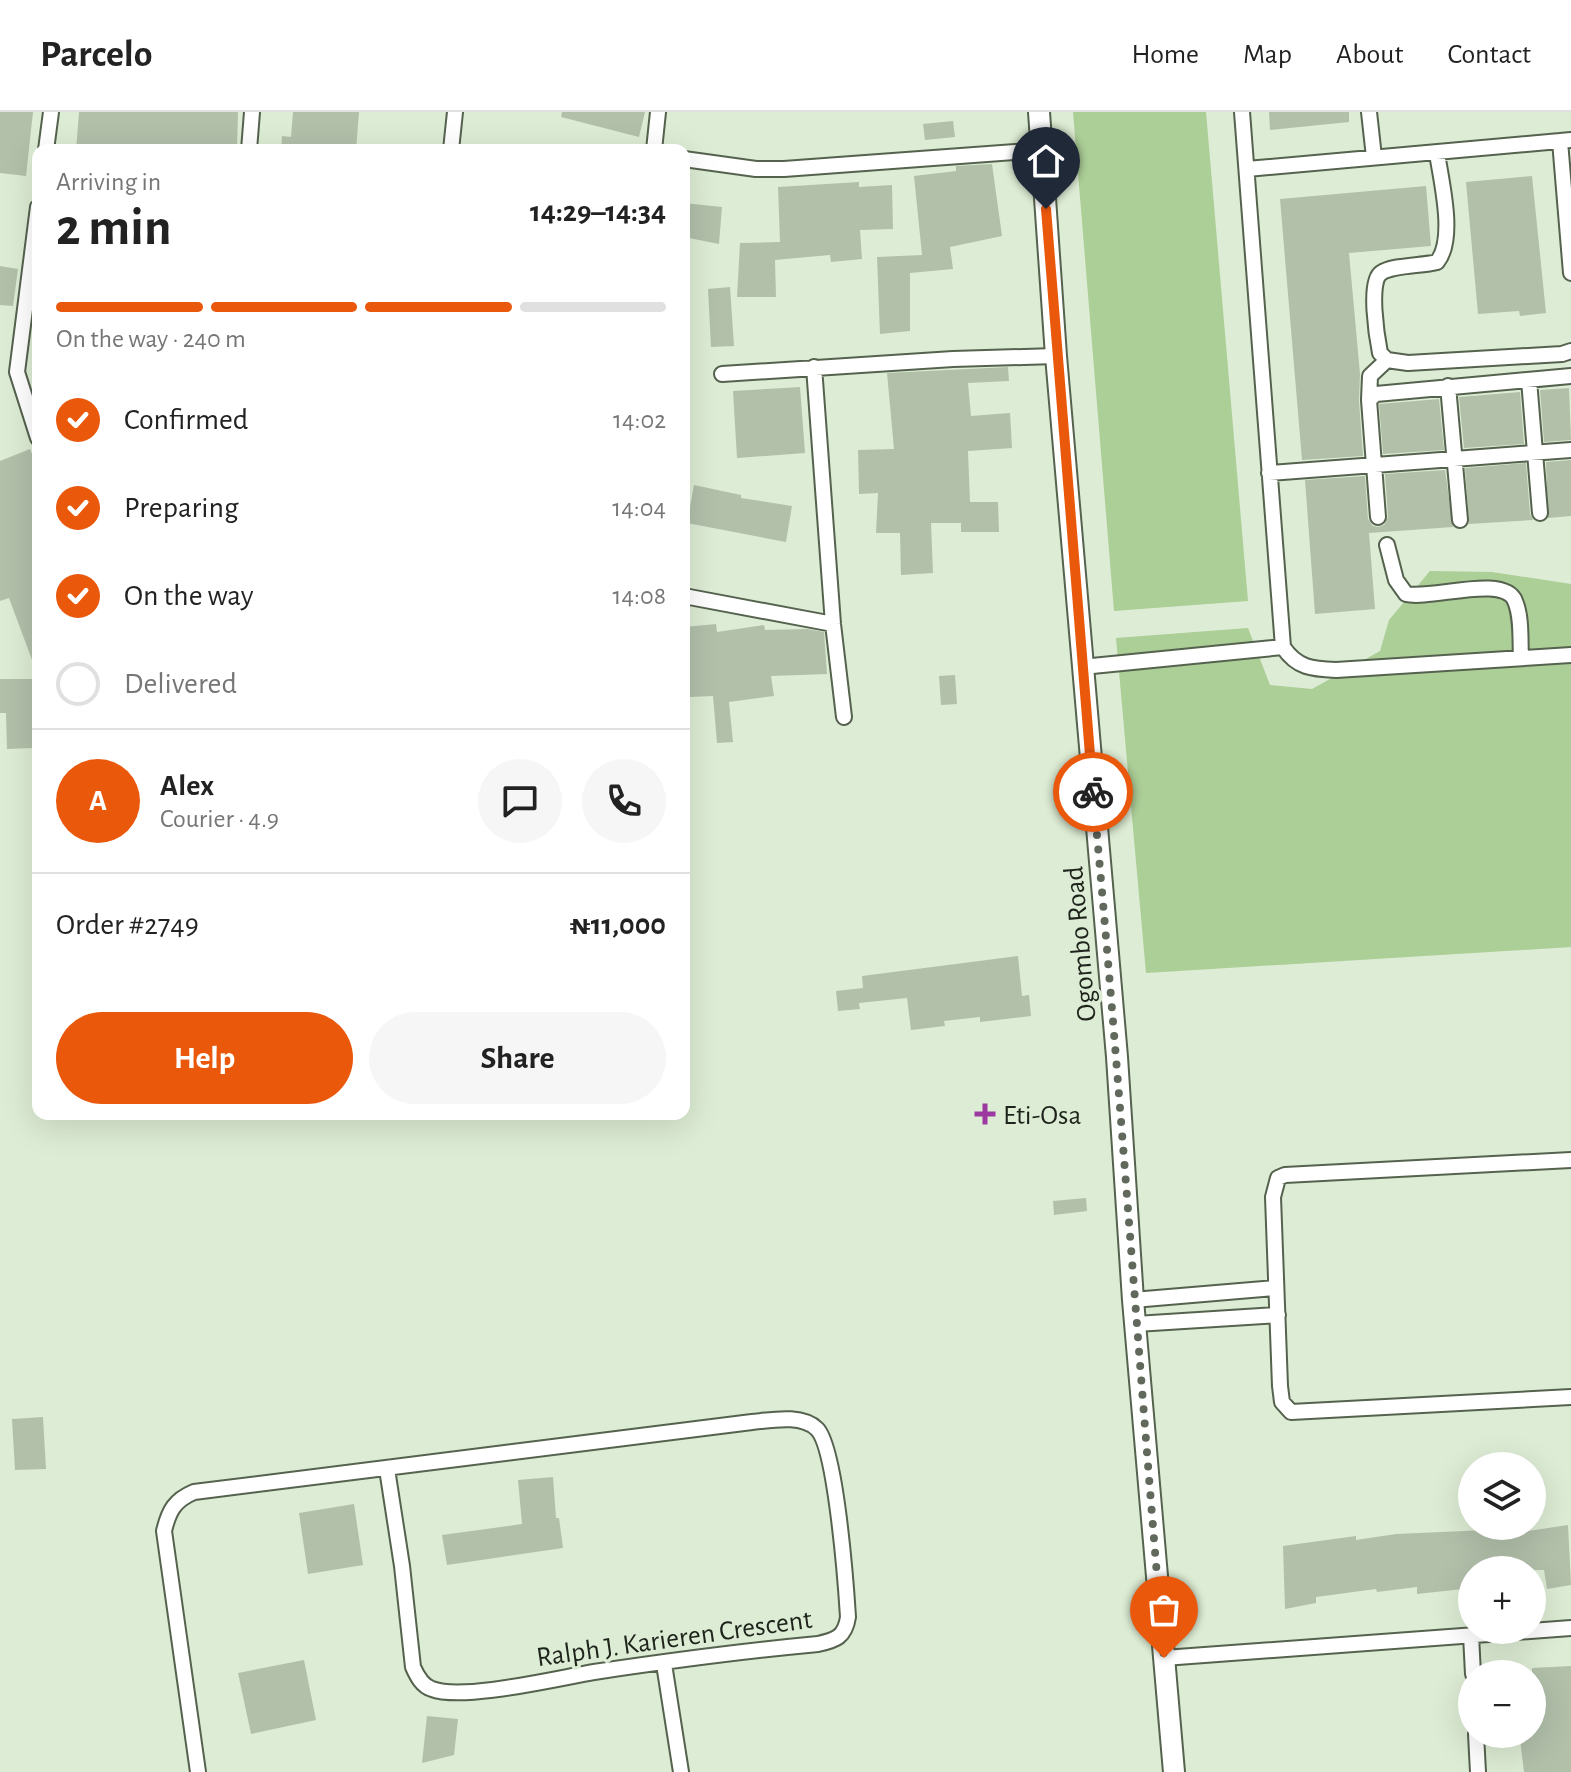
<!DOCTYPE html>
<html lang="en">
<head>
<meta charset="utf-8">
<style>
	body { margin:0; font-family:"Alegreya Sans",sans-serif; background:#f6f6f6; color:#222; height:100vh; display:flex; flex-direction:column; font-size:30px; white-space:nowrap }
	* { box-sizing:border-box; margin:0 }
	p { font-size:26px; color:#767676 }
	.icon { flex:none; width:44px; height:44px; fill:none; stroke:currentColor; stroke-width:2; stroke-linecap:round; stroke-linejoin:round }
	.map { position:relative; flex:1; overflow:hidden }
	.drawer { position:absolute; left:32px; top:32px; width:658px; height:976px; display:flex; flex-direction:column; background:#fff; border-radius:16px; box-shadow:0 8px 32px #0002 }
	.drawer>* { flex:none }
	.buttons { position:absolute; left:1458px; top:1340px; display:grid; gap:16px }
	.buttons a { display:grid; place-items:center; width:88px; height:88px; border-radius:50%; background:#fff; box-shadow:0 8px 32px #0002; font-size:40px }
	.pin { position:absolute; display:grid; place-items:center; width:68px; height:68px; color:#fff; margin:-82px -34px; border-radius:50% 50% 50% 0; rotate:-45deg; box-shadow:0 0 8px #0007 }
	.pin .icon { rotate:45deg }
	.courier { position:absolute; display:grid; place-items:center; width:80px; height:80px; margin:-40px; border:6px solid #ea580c; border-radius:50%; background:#fff; color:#222; box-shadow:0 2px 10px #0007 }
	.head em { font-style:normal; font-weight:700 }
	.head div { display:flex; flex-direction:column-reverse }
	.head { display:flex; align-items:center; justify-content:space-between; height:136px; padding:0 24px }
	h1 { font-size:52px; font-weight:700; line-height:60px }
	.bar { display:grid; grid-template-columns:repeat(4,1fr); gap:12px 8px; align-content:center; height:96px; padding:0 24px }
	.bar i { height:10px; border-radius:6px; background:#e0e0e0 }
	.bar .selected { background:#ea580c }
	.bar p { grid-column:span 4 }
	.line { display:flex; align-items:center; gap:20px; padding:0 24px; border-top:2px solid #e0e0e0 }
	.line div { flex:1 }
	.round { display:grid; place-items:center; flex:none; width:84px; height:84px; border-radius:42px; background:#f6f6f6 }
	ol { padding:0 24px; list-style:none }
	li { display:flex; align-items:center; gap:24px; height:88px }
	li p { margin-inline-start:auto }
	li .icon { padding:8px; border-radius:50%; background:#ea580c; color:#fff; stroke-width:4 }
	li:last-child { color:#767676 }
	li i { width:44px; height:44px; border:4px solid #e0e0e0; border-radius:50% }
	.cta { display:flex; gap:16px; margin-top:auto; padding:16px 24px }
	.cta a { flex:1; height:92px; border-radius:48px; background:#ea580c; color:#fff; font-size:32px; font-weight:700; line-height:92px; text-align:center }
	.cta a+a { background:#f6f6f6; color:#222 }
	header { display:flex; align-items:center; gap:48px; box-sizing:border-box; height:112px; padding:0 40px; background:#fff; border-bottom:2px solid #e0e0e0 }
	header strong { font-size:38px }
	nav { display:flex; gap:44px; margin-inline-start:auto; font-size:28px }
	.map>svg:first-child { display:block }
	.green { fill:#acce97 }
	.building { fill:#b2c0aa }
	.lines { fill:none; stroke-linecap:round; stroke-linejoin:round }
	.street-casing { stroke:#55624e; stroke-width:18 }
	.secondary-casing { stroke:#55624e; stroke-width:24 }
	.street { stroke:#fff; stroke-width:14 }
	.secondary { stroke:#fff; stroke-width:20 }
	.done { stroke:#61695c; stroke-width:8; stroke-dasharray:0 14.4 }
	.route { stroke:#ea580c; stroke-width:10 }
	.poi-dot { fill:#9c39a0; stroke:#ddecd4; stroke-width:3 }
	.labels { text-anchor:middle; stroke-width:7; stroke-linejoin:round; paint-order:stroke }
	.street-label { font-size:28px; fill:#1e231b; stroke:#ddecd4 }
	.poi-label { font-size:28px; fill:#1e231b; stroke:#ddecd4; text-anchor:start }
</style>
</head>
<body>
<header>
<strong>Parcelo</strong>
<nav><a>Home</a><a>Map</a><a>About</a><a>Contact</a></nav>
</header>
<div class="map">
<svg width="1571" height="1660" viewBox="0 0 1571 1660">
	<rect width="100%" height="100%" fill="#ddecd4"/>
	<path class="green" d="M1073 0H1206L1248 489 1114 499Z
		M1430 459 1492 460 1571 472V835L1146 861 1116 526 1248 516 1270 573 1312 577 1380 539 1389 508Z"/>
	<path class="building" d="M0 0H33L26 64 0 61Z
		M79 0H238L237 38H76Z
		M293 0H359L356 38H281L282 24 291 25Z
		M562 0H645L639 25 561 5Z
		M1269 0H1349V10L1270 18Z
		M953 9 955 25 925 28 923 12Z
		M992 52 1002 124 950 135 953 157 910 161V219L880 222 877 145 922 143 914 64 956 59V54Z
		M1532 64 1546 201 1520 204 1519 199 1478 202 1466 70Z
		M859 70V75L892 73 893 117 860 118 862 147 831 150 830 143 775 148 776 185H737L740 131 780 130 778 75Z
		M1426 74 1431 134 1349 141 1360 262 1359 289 1363 344 1302 348 1280 87Z
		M684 91 722 95 719 132 684 125Z
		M0 154 18 157 13 194 0 193Z
		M730 175 734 234 711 235 708 177Z
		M1008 255 1009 269 968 271 971 304 1010 301 1012 336 968 339 970 390H998L999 420H961V411H931L933 461 901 463 900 421H876L878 381 859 382 858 338 894 337 887 261Z
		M800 275 805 341 737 346 733 279Z
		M1569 276 1571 328 1544 330 1540 278Z
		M1520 280 1524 332 1464 336 1459 285Z
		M1439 287 1444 338 1383 342 1379 292Z
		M30 337 38 356V564L9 486 0 489V349Z
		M1571 348V404L1548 406 1546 350Z
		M1526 351 1530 402 1533 408 1469 412 1465 356Z
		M1445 358 1453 415 1369 421 1375 497 1315 502 1305 368 1365 364 1368 407 1373 414 1378 415 1384 413 1388 405 1385 362Z
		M694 373 741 383V386L792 394 786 430 687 411Z
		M716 512 717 520 764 513 765 518 807 517 824 520 827 562 771 564 774 584 729 590 733 630 717 631 713 584 690 585V572H684V515Z
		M955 563 957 592 941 593 939 564Z
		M0 567H32L33 636 7 637 6 601H0Z
		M1018 844 1022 884 1029 883 1031 904 980 910V905L944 909 945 914 911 918 907 886 859 891 860 897 838 899 836 879 863 876 862 864Z
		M1086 1086 1087 1099 1054 1103 1053 1089Z
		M43 1305 46 1357 15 1358 12 1307Z
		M553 1365 556 1406H559L563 1436 447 1453 442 1423 522 1412 518 1368Z
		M354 1392 363 1453 308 1462 299 1401Z
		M1568 1413 1571 1473 1547 1477 1544 1458H1472V1476L1417 1482V1475L1377 1480 1376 1477 1316 1485V1491L1285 1497 1283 1434 1356 1424V1428L1396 1422 1486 1418V1423L1527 1414 1528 1419Z
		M304 1548 316 1608 251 1622 238 1561Z
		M1571 1554V1660H1524L1520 1627 1532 1625V1556Z
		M427 1604 458 1607 454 1643 422 1651Z"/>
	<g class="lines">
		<g class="street-casing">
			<path id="street" d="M1242 0 1283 535C1297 556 1312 557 1336 558L1571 543
				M1369 0 1374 45
				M1560 29 1571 161
				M46 38 51 0
				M249 38 252 0
				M451 38 455 0
				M654 38 658 0
				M1437 41C1441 69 1456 127 1437 150 1422 154 1392 153 1381 161 1368 169 1377 226 1380 241L1387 248 1408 251 1562 242 1571 239
				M684 47 756 57H784L1042 38
				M1247 57 1571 28
				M38 95 17 260 38 326
				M814 255 833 512 844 605
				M722 262 953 247 1056 244
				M1529 268 1540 401
				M1448 274 1460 408
				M1369 288 1370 264 1387 248
				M1269 361 1571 338
				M1378 405 1369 288 1376 282 1571 264
				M1387 433 1396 468 1406 482C1431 488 1504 462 1515 489 1522 505 1520 529 1521 546
				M684 484 833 512
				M1082 555 1283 535
				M1571 1048 1285 1063 1278 1066 1273 1085 1280 1274 1282 1290 1291 1300 1571 1285
				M1133 1188 1276 1176
				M1136 1212 1278 1203
				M1471 1523 1473 1562
				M1164 1546 1571 1516
				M664 1552 681 1660
				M1476 1622 1478 1660
				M198 1660 164 1419C169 1398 175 1388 194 1380L752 1310C772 1308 802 1302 817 1317 836 1336 846 1473 848 1505 845 1525 836 1528 818 1532 743 1539 668 1549 594 1560 558 1566 463 1589 432 1577 422 1574 417 1564 413 1555L402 1454 387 1357"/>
		</g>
		<g class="secondary-casing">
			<path id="secondary" d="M1039 0 1056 244 1117 945 1133 1188 1174 1660"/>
		</g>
		<use href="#street" class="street"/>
		<use href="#secondary" class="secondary"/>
	</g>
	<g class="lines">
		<path class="done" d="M1093 680C1120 969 1139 1258 1164 1546"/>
		<path class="route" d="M1046 97 1093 680"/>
	</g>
	<path class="poi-dot" d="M981 990h8v8h8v8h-8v8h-8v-8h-8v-8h8z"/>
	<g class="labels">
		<g class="street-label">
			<text transform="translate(1079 832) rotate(-95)" y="10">Ogombo Road</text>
			<text transform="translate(674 1525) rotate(-8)" y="10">Ralph J. Karieren Crescent</text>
		</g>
		<g class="poi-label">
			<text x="1003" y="1012">Eti-Osa</text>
		</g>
	</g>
</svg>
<div class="buttons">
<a><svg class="icon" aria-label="layers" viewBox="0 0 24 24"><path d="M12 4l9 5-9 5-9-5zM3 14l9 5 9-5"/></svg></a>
<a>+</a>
<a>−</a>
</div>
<div class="pin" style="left:1164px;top:1546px;background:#ea580c"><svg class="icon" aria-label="bag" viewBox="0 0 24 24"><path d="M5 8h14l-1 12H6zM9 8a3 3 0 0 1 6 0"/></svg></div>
<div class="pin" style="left:1046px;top:97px;background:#1f2937"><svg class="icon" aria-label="home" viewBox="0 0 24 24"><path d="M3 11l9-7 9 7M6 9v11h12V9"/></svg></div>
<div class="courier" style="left:1093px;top:680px"><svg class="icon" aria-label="bike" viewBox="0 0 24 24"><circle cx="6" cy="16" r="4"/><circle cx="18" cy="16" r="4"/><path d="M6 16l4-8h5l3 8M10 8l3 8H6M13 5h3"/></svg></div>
<section class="drawer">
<div class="head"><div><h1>2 min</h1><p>Arriving in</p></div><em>14:29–14:34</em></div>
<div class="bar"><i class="selected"></i><i class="selected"></i><i class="selected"></i><i></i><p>On the way · 240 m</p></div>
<ol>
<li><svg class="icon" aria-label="check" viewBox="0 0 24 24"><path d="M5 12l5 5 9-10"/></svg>Confirmed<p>14:02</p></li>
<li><svg class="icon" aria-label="check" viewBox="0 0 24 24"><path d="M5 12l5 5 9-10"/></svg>Preparing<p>14:04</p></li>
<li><svg class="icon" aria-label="check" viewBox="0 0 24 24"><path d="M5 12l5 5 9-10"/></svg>On the way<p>14:08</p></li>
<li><i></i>Delivered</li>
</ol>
<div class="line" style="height:144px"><b class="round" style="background:#ea580c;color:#fff">A</b><div><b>Alex</b><p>Courier · 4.9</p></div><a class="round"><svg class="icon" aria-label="chat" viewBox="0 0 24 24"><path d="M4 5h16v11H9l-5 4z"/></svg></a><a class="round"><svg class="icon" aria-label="phone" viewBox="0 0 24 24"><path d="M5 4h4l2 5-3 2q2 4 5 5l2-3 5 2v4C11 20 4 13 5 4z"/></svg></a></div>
<div class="line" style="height:104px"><div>Order #2749</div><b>₦11,000</b></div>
<div class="cta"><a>Help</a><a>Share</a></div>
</section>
</div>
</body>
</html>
